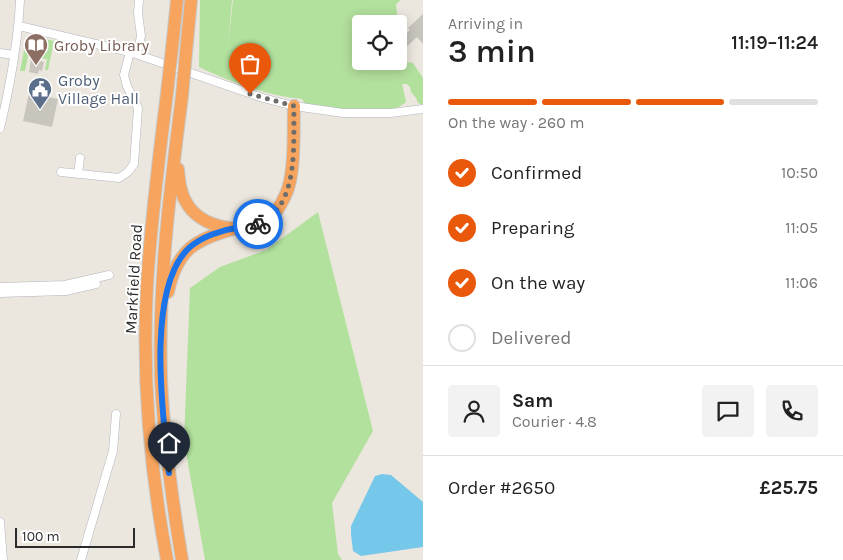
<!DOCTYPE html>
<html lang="en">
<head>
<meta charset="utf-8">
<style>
	body { margin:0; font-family:Karla,sans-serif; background:#f2f2f2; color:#222; height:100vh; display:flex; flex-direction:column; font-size:19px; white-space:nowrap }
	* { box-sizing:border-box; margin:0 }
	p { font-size:16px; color:#767676 }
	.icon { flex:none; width:28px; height:28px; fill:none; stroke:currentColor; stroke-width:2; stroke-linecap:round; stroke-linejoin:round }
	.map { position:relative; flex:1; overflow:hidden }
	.sheet { display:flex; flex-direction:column; background:#fff; width:420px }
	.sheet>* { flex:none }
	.fabs { position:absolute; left:352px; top:15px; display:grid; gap:10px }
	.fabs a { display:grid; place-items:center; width:55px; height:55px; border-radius:5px; background:#fff; box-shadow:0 2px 12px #0003; font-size:25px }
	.scale { position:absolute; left:15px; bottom:12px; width:120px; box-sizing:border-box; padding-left:5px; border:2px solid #2b2b2b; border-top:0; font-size:14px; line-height:18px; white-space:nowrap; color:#2b2b2b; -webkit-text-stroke:4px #fff; paint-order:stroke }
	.pin { position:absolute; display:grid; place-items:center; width:42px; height:42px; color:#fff; margin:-51px -21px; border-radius:50% 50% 50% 0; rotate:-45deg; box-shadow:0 0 5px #0007 }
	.pin .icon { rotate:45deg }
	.courier { position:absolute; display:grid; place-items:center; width:50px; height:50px; margin:-25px; border:4px solid #1a73e8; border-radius:50%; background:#fff; color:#222; box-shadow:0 1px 6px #0007 }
	.summary em { font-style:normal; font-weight:600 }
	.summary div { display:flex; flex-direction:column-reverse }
	.summary { display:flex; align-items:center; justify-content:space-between; height:85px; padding:0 25px }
	h1 { font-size:32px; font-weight:600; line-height:38px }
	.bar { display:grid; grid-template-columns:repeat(4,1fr); gap:8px 5px; align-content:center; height:60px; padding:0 25px }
	.bar i { height:6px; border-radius:4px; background:#e0e0e0 }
	.bar .on { background:#ea580c }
	.bar p { grid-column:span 4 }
	.line { display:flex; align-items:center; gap:12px; padding:0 25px; border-top:1px solid #e0e0e0 }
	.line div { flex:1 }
	.round { display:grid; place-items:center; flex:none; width:52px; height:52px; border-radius:5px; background:#f2f2f2 }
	ol { padding:0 25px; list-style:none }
	li { display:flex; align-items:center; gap:15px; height:55px }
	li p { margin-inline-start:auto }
	li .icon { padding:5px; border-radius:50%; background:#ea580c; color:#fff; stroke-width:4 }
	li:last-child { color:#767676 }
	li i { width:28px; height:28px; border:2px solid #e0e0e0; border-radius:50% }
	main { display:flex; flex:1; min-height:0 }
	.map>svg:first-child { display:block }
	.green { fill:#b2e09d }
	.water { fill:#76c8ea }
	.building { fill:#c8c5bd }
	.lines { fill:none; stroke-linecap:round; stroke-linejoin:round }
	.minor-casing { stroke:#b1b4be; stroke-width:9 }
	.highway-casing { stroke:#c8c8c8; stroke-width:14 }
	.minor { stroke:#fff; stroke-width:8 }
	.highway { stroke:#f7a55e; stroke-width:12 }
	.highway-bridge-casing { stroke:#c8c8c8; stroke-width:14; stroke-linecap:butt }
	.highway-bridge { stroke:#f7a55e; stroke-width:12 }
	.done { stroke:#6f6d6a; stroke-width:5; stroke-dasharray:0 9 }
	.route { stroke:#1a73e8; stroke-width:6 }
	.labels { text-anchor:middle; stroke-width:4; stroke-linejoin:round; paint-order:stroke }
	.education-label { font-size:16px; fill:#785e54; stroke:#fff; text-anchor:start }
	.service-label { font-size:16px; fill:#4e5e75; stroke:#fff; text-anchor:start }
	.street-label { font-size:16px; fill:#2b2b2b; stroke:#fff }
</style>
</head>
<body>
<main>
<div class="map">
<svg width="423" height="560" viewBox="0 0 423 560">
	<rect width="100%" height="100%" fill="#ece7de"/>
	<path class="green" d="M200 0H232L228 46 233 0H401L396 4 397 15 391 24H361V61H382L386 69C394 71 399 69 405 62L413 63 423 78V105L418 103 416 98 411 92 410 87 407 84H402L406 102C391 115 367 113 348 118L345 110C332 109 330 102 316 110L305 104 302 99C266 95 232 83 199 67Z
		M31 36 54 41 48 70H45L47 59 28 56 25 71H20L26 40Z
		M318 212 373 431 332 503 338 554 342 560H205L184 441 190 288 220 267 266 250Z"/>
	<path class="water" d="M382 474 391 475 423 502V547L361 556 353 551 351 535V526L375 476Z"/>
	<path class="building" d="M423 14V44L417 37 399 54V41L410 30 408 28Z
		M31 59 44 62 42 71 39 70 38 74 29 72Z
		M29 93 58 99 52 127 23 121Z"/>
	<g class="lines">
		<g class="minor-casing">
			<path id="minor" d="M19 26 130 52 263 98 294 106 343 113H391L423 109
				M0 53 14 55
				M137 54 141 36 138 13 139 0
				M0 128C10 86 18 44 20 0
				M61 172 119 178 128 172 134 164 138 108 127 86 124 75 130 52
				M78 174 80 158
				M0 287 65 285 109 275
				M0 293 66 291 96 284
				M0 522 3 560
				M81 560 113 451 116 414"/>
		</g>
		<g class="highway-casing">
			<path id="highway" d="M173 39 177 0
				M187 42 191 0
				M182 96C170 190 158 284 161 379 164 440 172 500 182 560
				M178 169C179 180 180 192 186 202 200 228 243 236 267 220 275 215 281 205 285 196 296 175 293 130 294 106
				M168 292C177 250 194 240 233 229
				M167 560C150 470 142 377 147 285 151 220 159 156 167 93"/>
		</g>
		<use href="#minor" class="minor"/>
		<use href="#highway" class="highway"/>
		<g class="highway-bridge-casing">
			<path id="highway-bridge" d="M167 93 173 39
				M182 96 187 42"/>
		</g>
		<use href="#highway-bridge" class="highway-bridge"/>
	</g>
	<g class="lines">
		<path class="done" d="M250 94 294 106C293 143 300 207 258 224"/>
		<path class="route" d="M169 473C163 417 145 287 190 247 202 237 221 230 236 228 244 228 251 227 258 224"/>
	</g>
	<defs>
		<g id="library-pin" transform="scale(1.25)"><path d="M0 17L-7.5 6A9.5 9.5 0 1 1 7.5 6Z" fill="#8d6e63" stroke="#fff"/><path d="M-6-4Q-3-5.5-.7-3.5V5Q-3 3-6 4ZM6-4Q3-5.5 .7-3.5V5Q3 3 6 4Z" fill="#fff"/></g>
		<g id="civic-pin" transform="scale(1.25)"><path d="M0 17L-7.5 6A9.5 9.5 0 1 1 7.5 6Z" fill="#5c6f8a" stroke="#fff"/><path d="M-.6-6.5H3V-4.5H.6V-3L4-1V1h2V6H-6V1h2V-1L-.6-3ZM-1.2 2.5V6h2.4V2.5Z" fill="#fff"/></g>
	</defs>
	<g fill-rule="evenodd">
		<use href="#library-pin" x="36" y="45"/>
		<use href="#civic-pin" x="40" y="89"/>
	</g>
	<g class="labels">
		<g class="education-label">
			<text x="54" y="51">Groby Library</text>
		</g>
		<g class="service-label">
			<text x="58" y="86">Groby<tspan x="58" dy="18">Village Hall</tspan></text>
		</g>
		<g class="street-label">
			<text transform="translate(133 279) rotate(-87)" y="6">Markfield Road</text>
		</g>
	</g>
</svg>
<div class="fabs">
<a><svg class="icon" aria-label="locate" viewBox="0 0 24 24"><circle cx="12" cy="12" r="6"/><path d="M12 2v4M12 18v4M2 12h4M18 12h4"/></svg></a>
</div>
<div class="scale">100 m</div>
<div class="pin" style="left:250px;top:94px;background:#ea580c"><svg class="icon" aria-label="bag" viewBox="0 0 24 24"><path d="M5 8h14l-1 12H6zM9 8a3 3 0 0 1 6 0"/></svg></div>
<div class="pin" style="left:169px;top:473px;background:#1f2937"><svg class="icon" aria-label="home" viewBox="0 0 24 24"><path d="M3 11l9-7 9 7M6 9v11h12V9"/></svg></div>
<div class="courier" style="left:258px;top:224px"><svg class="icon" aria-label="bike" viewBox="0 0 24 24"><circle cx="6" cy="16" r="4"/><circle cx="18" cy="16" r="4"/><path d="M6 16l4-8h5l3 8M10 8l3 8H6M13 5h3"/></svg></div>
</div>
<section class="sheet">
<div class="summary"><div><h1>3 min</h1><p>Arriving in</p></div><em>11:19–11:24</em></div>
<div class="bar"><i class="on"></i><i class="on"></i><i class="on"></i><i></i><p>On the way · 260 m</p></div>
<ol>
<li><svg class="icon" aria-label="check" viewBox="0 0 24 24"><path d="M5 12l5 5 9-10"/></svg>Confirmed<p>10:50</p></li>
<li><svg class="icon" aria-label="check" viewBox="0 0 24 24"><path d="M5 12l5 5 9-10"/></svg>Preparing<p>11:05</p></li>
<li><svg class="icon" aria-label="check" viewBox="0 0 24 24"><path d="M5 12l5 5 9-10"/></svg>On the way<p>11:06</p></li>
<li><i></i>Delivered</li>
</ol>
<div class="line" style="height:90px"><a class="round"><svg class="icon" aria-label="person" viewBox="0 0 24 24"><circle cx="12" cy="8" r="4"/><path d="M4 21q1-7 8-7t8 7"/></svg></a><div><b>Sam</b><p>Courier · 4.8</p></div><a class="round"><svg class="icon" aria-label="chat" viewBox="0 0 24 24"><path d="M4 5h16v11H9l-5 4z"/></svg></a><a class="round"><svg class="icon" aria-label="phone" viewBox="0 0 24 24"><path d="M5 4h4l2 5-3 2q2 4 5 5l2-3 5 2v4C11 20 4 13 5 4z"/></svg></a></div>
<div class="line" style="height:65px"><div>Order #2650</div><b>£25.75</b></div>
</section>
</main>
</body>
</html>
